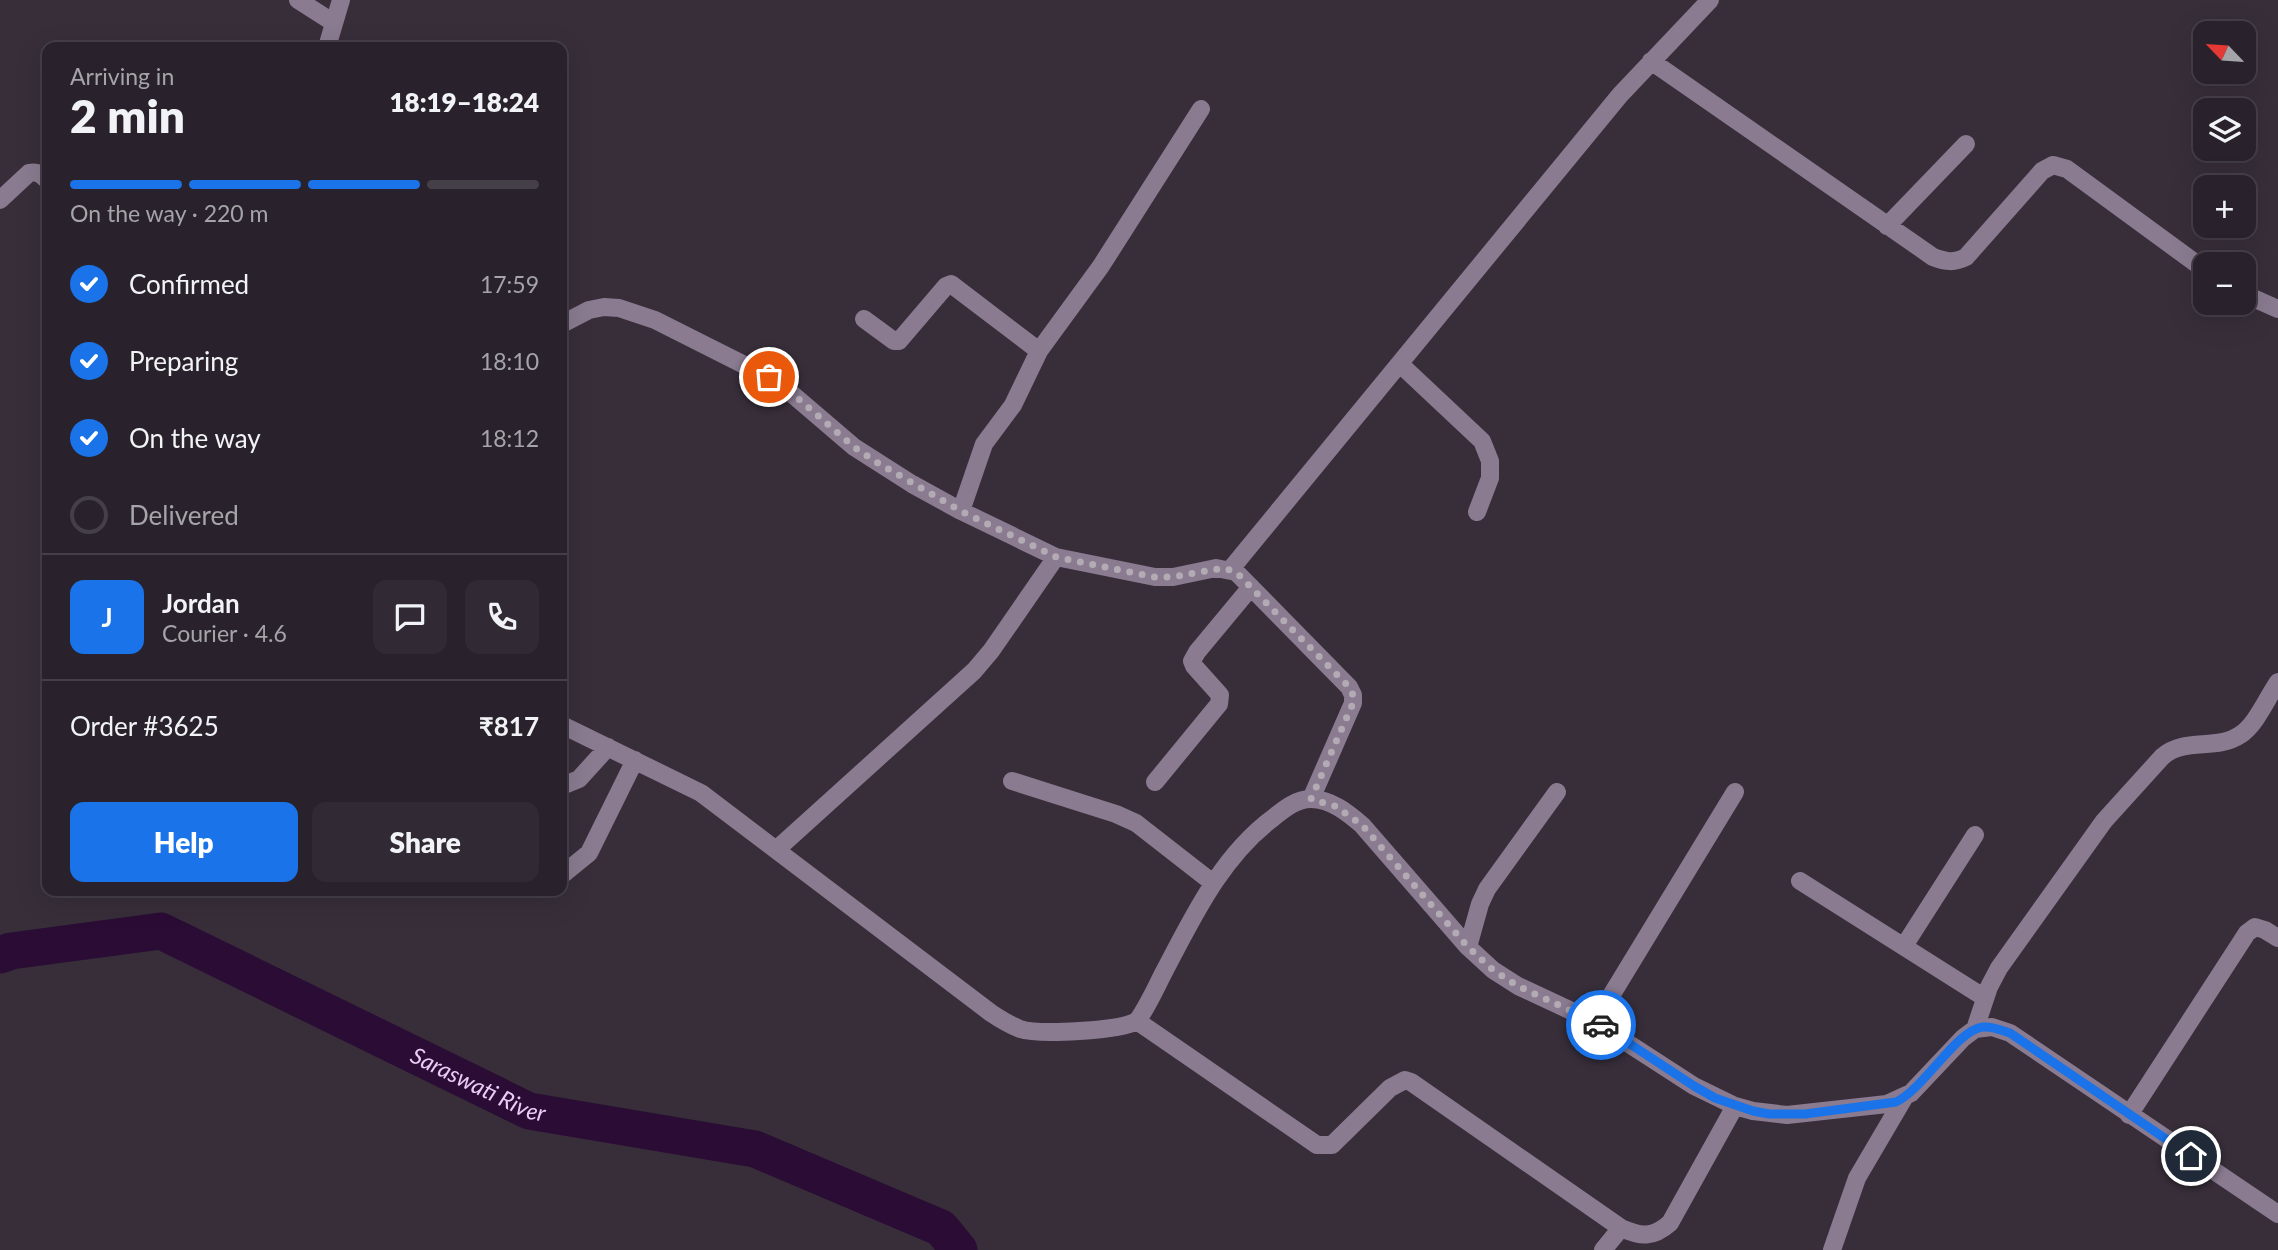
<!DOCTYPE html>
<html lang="en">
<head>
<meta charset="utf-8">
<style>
	body { margin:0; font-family:Lato,sans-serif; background:#312a34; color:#f1f3f6; height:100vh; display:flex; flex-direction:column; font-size:26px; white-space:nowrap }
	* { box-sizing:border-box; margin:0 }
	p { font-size:23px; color:#a5a4a9 }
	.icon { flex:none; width:38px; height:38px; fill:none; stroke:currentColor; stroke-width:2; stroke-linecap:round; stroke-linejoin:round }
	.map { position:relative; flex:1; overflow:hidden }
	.sheet { position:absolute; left:42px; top:42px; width:525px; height:854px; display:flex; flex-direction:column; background:#29222c; border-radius:14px; box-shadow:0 7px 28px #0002,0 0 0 2px #453f48 }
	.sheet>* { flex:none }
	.needle { width:46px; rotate:295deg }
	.fabs { position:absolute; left:2193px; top:21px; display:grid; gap:14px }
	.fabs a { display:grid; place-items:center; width:63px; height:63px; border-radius:14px; background:#29222c; box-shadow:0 7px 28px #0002,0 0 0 2px #453f48; font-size:35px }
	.pin { position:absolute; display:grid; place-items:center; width:60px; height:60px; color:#fff; margin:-30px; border:4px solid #fff; border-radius:50%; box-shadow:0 2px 7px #0007 }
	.courier { position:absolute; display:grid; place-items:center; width:70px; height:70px; margin:-35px; border:5px solid #1a73e8; border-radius:50%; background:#fff; color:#222; box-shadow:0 2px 9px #0007 }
	.overview em { font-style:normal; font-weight:800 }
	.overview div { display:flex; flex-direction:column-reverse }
	.overview { display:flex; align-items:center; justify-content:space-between; height:119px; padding:0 28px }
	h1 { font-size:46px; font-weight:800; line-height:52px }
	.bar { display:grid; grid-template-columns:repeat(4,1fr); gap:10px 7px; align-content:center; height:84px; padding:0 28px }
	.bar i { height:9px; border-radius:5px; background:#453f48 }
	.bar .selected { background:#1a73e8 }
	.bar p { grid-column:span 4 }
	.line { display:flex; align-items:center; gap:18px; padding:0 28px; border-top:2px solid #453f48 }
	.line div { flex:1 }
	.round { display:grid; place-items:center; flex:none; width:74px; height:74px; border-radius:14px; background:#312a34 }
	ol { padding:0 28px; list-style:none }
	li { display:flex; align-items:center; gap:21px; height:77px }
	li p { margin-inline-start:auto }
	li .icon { padding:7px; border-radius:50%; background:#1a73e8; color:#fff; stroke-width:4 }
	li:last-child { color:#a5a4a9 }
	li i { width:38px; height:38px; border:4px solid #453f48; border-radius:50% }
	.button { display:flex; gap:14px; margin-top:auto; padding:14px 28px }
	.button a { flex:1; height:80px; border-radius:14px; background:#1a73e8; color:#fff; font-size:28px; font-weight:800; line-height:80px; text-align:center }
	.button a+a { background:#312a34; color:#f1f3f6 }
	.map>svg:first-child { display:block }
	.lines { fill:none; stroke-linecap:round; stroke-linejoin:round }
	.river { stroke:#2a0c35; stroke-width:37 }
	.minor { stroke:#8a7b90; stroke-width:18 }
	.done { stroke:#b2abb4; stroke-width:7; stroke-dasharray:0 12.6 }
	.route { stroke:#1a73e8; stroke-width:9 }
	.labels { text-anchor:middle; stroke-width:7; stroke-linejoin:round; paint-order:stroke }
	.water-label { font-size:23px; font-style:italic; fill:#ebccf7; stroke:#372e3a }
</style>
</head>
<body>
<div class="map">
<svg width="2278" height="1250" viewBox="0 0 2278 1250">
	<rect width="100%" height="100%" fill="#372e3a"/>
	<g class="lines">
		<path class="river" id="s1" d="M0 955 11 951 161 931 529 1111 755 1149 941 1228 959 1250"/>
		<path class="minor" d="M298 0 334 23
			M327 47 341 0
			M1651 61 1933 257C1946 262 1954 263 1966 257L2042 171 2053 165 2067 169 2205 270
			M0 200 29 173C37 171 41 174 47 180
			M1887 226 1966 144
			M2244 294 2278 309
			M864 319 894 341H899L946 286 951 284 1039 351
			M562 324 589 310 604 307 619 308 655 320 778 382 854 447 912 484 961 511 1056 557 1155 577H1173L1216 568 1236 572 1349 687 1353 695V703L1311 799
			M1400 364 1482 441 1490 461V478L1477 512
			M961 511 984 444 1013 405 1039 351 1101 266 1201 109
			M1230 570 1620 95 1710 0
			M562 725 701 793 991 1013C1000 1019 1010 1025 1020 1029 1039 1035 1120 1031 1137 1021 1148 1006 1156 987 1165 970 1194 915 1222 856 1273 818 1284 809 1296 799 1311 799 1331 799 1348 813 1362 825L1468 947 1493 970 1518 986 1595 1022 1694 1086 1735 1106 1753 1111 1787 1115 1887 1104 1911 1093 1963 1038 1975 1029 1992 1027 2010 1033 2278 1214
			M1012 781 1116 814 1136 823 1213 883
			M1155 782 1219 704 1220 695 1194 666 1192 661 1197 652 1251 587
			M562 786 579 779 608 747
			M776 850 974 671 991 651 1056 557
			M562 875 589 853 635 760
			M1800 881 1985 998
			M1904 946 1975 835
			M1468 947 1480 904 1487 889 1557 792
			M1137 1021 1317 1145H1332L1390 1088 1405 1080 1411 1082 1621 1228C1641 1237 1653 1238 1670 1223L1735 1106
			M1595 1022 1735 792
			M1975 1029 1989 987 1999 968 2104 821 2162 757C2184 737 2216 751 2240 735 2256 725 2267 698 2278 682
			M2129 1115 2247 933 2255 927 2265 930 2278 938
			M1603 1250 1621 1228
			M1832 1250 1857 1178 1904 1098"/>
	</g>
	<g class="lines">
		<path class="done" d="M769 377 785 387 854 447 878 463 961 511 1056 557 1155 577H1173L1223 568 1236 572 1349 687 1353 695V703L1311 799 1335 806 1362 825 1468 947 1493 970 1518 986 1601 1025"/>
		<path class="route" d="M1601 1025 1694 1086 1715 1098 1753 1111 1769 1114H1805L1896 1102C1925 1088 1956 1030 1983 1027 1992 1026 2001 1030 2010 1033L2191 1156"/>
	</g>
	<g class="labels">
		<g class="water-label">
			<text dy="8" stroke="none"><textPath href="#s1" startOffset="516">Saraswati River</textPath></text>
		</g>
	</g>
</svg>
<div class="fabs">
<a><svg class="needle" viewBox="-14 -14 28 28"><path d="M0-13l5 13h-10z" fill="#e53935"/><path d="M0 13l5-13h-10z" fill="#a5a4a9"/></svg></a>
<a><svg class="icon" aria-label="layers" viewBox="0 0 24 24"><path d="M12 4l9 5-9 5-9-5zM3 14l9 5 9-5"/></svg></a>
<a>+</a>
<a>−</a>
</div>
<div class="pin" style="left:769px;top:377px;background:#ea580c"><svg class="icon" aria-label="bag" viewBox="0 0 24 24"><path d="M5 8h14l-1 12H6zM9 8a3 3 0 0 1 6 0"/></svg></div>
<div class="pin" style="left:2191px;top:1156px;background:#1f2937"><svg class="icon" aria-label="home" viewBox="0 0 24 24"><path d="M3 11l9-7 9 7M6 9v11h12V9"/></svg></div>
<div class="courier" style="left:1601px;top:1025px"><svg class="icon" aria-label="car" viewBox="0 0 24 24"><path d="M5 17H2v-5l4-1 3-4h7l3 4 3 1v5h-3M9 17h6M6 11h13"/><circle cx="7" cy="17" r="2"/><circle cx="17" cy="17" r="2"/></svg></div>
<section class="sheet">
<div class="overview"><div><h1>2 min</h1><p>Arriving in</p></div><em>18:19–18:24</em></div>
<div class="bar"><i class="selected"></i><i class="selected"></i><i class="selected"></i><i></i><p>On the way · 220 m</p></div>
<ol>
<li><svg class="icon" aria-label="check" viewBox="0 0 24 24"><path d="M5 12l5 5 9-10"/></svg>Confirmed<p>17:59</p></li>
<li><svg class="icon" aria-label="check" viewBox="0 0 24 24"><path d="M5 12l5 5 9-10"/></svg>Preparing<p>18:10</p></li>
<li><svg class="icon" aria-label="check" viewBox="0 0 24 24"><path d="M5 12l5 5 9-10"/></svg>On the way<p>18:12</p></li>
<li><i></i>Delivered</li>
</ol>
<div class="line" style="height:126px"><b class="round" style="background:#1a73e8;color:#fff">J</b><div><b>Jordan</b><p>Courier · 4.6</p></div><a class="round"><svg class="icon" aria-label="chat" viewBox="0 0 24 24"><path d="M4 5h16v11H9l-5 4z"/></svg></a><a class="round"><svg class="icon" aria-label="phone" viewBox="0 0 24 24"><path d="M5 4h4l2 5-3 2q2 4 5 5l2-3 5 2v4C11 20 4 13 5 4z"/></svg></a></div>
<div class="line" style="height:91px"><div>Order #3625</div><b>₹817</b></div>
<div class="button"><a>Help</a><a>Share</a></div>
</section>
</div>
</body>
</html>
